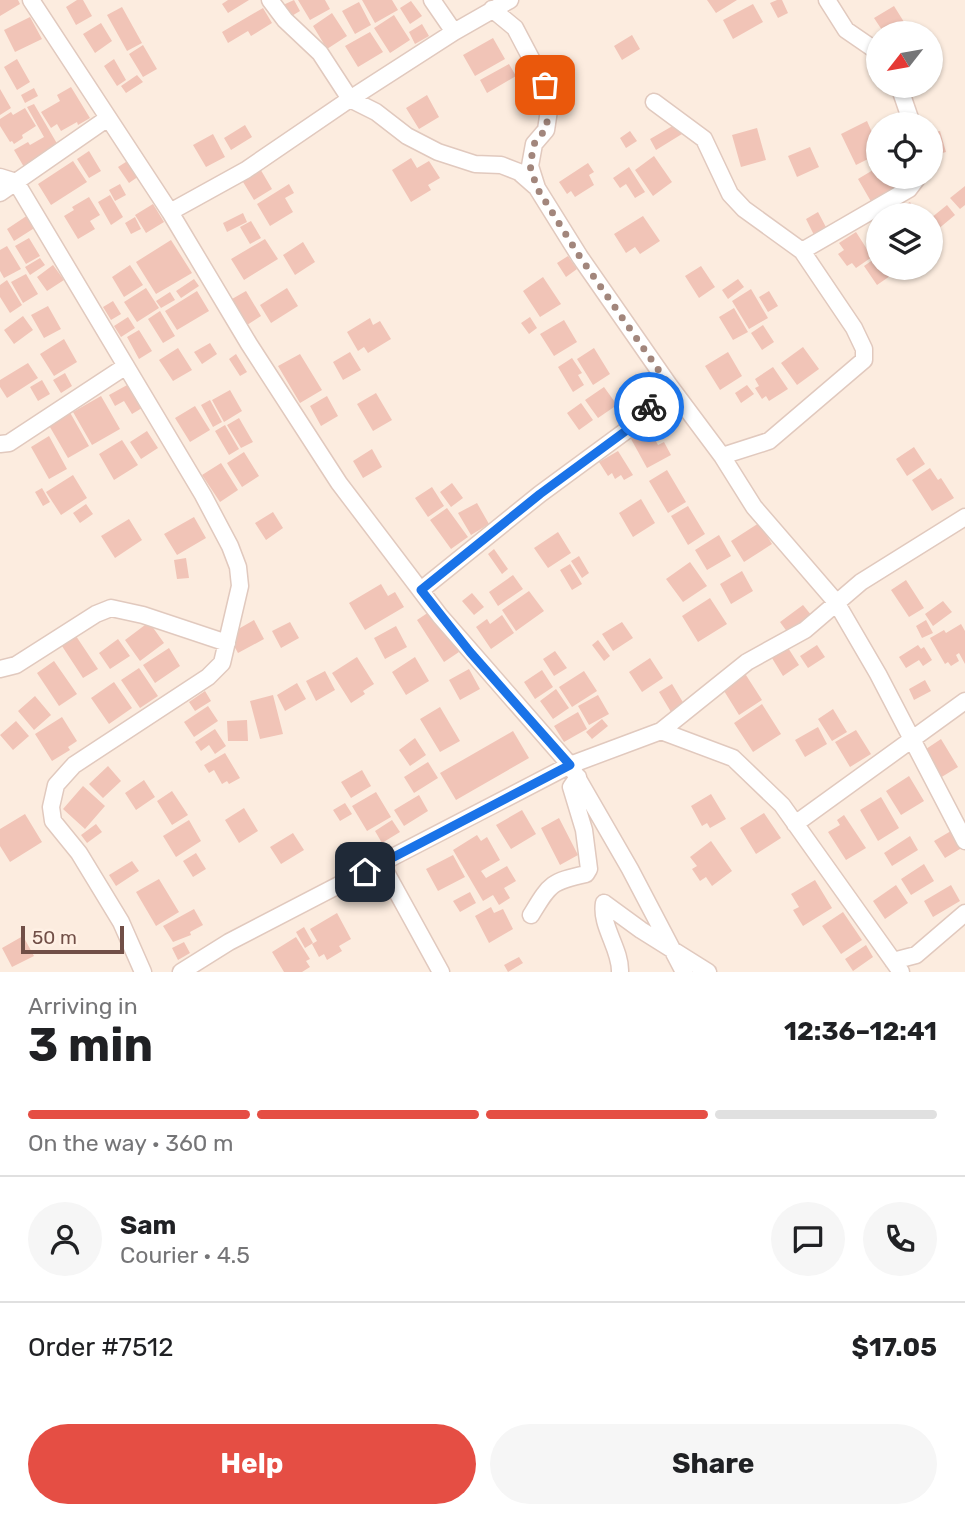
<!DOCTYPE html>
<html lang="en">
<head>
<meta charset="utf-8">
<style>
	body { margin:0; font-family:Rubik,sans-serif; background:#f6f6f6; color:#202124; height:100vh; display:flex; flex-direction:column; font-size:26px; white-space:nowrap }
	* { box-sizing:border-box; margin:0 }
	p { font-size:23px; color:#757577 }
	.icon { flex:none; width:38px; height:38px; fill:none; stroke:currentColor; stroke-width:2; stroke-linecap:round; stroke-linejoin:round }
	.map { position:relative; height:972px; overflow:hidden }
	.side { display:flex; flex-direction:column; background:#fff; flex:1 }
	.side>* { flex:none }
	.needle { width:46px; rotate:239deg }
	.fabs { position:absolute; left:866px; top:21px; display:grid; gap:14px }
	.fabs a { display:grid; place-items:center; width:77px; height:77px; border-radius:50%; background:#fff; box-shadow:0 2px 5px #0004; font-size:35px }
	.scale { position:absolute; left:21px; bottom:18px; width:103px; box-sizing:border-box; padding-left:7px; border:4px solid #714f47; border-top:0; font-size:19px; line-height:24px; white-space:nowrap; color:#714f47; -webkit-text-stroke:5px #fff0e4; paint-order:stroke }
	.pin { position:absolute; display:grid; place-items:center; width:60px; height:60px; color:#fff; margin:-30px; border-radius:14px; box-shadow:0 4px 10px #0006 }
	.courier { position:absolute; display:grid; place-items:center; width:70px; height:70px; margin:-35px; border:5px solid #1a73e8; border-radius:50%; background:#fff; color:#222; box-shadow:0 2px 9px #0007 }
	.headline em { font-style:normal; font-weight:700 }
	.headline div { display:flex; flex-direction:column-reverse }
	.headline { display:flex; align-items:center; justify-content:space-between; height:119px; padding:0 28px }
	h1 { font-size:46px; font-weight:700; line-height:52px }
	.bar { display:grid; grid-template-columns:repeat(4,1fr); gap:10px 7px; align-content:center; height:84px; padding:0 28px }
	.bar i { height:9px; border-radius:5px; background:#e0e0e0 }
	.bar .on { background:#e54e44 }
	.bar p { grid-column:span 4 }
	.line { display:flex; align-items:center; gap:18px; padding:0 28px; border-top:2px solid #e0e0e0 }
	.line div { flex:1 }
	.round { display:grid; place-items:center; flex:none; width:74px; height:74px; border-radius:37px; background:#f6f6f6 }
	.action { display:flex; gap:14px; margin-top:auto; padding:14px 28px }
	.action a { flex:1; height:80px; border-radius:42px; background:#e54e44; color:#fff; font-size:28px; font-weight:700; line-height:80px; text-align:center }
	.action a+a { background:#f6f6f6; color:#202124 }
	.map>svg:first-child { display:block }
	.building { fill:#f1c4b7 }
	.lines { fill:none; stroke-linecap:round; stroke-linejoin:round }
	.street-casing { stroke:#e1c9be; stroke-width:19 }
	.street { stroke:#fff; stroke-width:16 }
	.done { stroke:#a2867c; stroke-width:7; stroke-dasharray:0 12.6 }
	.route { stroke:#1a73e8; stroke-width:9 }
</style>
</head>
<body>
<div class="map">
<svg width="965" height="972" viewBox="0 0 965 972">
	<rect width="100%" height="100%" fill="#fcecdf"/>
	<path class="building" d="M0 0H18L20 4 0 16Z
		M77 0H83L92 16 76 25 66 7Z
		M228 0H249L228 13 222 4Z
		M294 0 300 11 290 17 283 5Z
		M298 0H325L330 9 310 20Z
		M362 0H392L398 10 375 23Z
		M707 0H737L716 13Z
		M777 0H782L788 13 778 18 770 3Z
		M411 1 422 16 410 24 400 8Z
		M359 2 371 25 355 34 342 11Z
		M753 4 763 22 733 39 723 20Z
		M894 6 909 30 904 33H884L874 18Z
		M122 7 142 43 127 51 107 15Z
		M263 8 272 23 251 36 248 31 228 43 222 32Z
		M332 13 347 36 327 49 313 26Z
		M394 15 410 40 390 53 374 28Z
		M30 17 42 39 15 52 4 30Z
		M101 23 112 41 95 53 83 34Z
		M422 24 429 36 415 44 409 32Z
		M370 32 383 52 358 67 345 46Z
		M632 35 640 49 622 60 614 46Z
		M493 38 505 59 475 76 463 55Z
		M143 45 157 69 143 77 129 54Z
		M17 59 30 82 17 90 4 67Z
		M114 59 126 80 117 86 104 66Z
		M509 64 516 76 487 93 480 80Z
		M137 75 143 82 126 93 121 86Z
		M71 87 90 118 78 125 77 122 61 131 57 124 51 128 41 112 60 101 57 95Z
		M34 88 38 96 25 103 21 95Z
		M0 89 11 108 0 115Z
		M427 95 439 117 419 129 406 108Z
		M34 104 59 147 24 167 14 150 28 142 30 145 44 137 27 107Z
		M25 108 36 126 22 135 23 138 14 144 12 141 10 142 0 126V119L11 112 13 115Z
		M867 121 878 146V154L856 165 841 134Z
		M676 124 682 134 656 150 650 139Z
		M245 125 252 137 231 150 224 138Z
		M757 128 766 160 741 167 732 135Z
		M630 131 637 141 626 148 620 138Z
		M940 131 946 152 931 156V133Z
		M213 134 225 157 206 167 193 145Z
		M810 147 819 167 797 177 788 156Z
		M89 151 101 171 89 178 77 159Z
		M654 156 672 182 653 196 635 170Z
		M411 158 417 168 429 161 440 178 428 185 431 190 411 202 392 170Z
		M129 160 139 176 129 183 118 167Z
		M73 161 87 182 51 205 38 184Z
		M588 163 594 172 589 175 594 185 575 197 571 191 567 194 559 182Z
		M259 167 272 189 254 200 240 177Z
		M629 167 645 192 635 198 626 184 620 188 613 178Z
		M878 167V177H904L908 184 873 205 858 179Z
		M120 184 126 195 115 201 109 190Z
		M289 184 294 193 285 198 293 212 270 226 257 204Z
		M965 186V205L960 209 950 198Z
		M110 195 123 217 111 225 98 202Z
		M89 197 100 215 90 221 95 229 78 239 64 216 74 210 72 207Z
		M910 202 918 215H888Z
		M153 204 164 222 146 233 135 215Z
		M947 205 955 215 937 230 931 222V218Z
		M818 212 828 231 815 237 806 219Z
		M243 213 247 222 227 232 223 223Z
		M28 215 36 227 14 241 7 229Z
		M643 216 660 241 640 254 635 247 626 253 614 234Z
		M135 217 141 229 131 234 125 223Z
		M251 221 261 238 250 244 240 227Z
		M856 232 872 257 856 268 852 263 847 266 838 254 844 250 839 243Z
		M29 238 40 256 26 264 15 246Z
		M265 239 278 259 244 280 231 259Z
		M171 240 192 273 156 294 136 262Z
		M303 242 315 262 295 275 283 255Z
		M7 246 21 269 4 278 0 271V250Z
		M568 256 577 269 566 277 557 263Z
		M877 257 878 268H884L890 276 877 285 864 266Z
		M40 258 45 265 30 275 25 267Z
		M53 265 64 280 47 291 37 277Z
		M130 265 143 285 124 297 112 277Z
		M701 266 715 287 699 298 685 276Z
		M26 274 38 294 23 303 11 282Z
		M543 277 561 304 540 317 523 291Z
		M194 279 199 286 181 298 176 291Z
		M738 279 744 287 728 299 722 290Z
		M7 280 22 305 10 313 0 297V285Z
		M146 288 159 308 137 322 124 302Z
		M287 288 298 306 271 323 260 305Z
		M751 289 768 318 749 329 732 301Z
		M197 291 209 311 177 330 165 311Z
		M246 291 261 316 247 325 232 299Z
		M769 291 778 306 768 312 759 297Z
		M170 292 175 300 161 308 156 301Z
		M113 301 121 314 111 320 103 307Z
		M48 306 61 329 44 338 31 315Z
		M734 308 748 332 733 340 719 317Z
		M160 311 175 336 163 343 148 319Z
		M23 316 33 330 14 344 4 330Z
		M128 317 135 328 121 337 114 326Z
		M530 317 537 328 529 334 521 323Z
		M370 318 373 325 380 321 391 339 368 353 364 347 358 351 347 332Z
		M564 320 577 342 554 356 540 334Z
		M763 325 774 342 762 350 751 333Z
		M139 330 152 351 139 359 127 337Z
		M64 339 77 362 54 376 40 354Z
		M210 343 217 354 202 364 194 352Z
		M803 347 819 369 797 385 781 363Z
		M178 348 192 370 173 381 159 360Z
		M594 348 610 374 593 385 577 359Z
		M350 352 361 370 343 380 333 362Z
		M728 352 742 376 720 390 705 366Z
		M236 354 247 372 240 376 229 359Z
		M300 354 322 390 300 403 278 366Z
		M572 358 582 373 578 375 584 385 573 392 558 367Z
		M28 363 38 378 7 398 0 387V380Z
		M773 367 788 389 769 401 766 396 762 399 755 388 759 386 755 379Z
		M65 373 72 386 61 393 53 380Z
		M42 380 50 394 38 401 30 387Z
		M129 384 142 408 132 414 124 401 115 406 109 395Z
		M747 385 754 394 741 403 735 393Z
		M604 387 617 405 598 418 585 400Z
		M230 390 242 411 224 422 212 400Z
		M376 393 392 420 373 431 357 404Z
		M101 396 120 429 92 445 73 412Z
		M327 396 338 416 321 426 310 406Z
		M210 400 222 422 213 427 201 405Z
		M581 403 593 420 579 430 567 413Z
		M195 406 210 430 190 442 175 418Z
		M68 409 89 446 68 458 47 422Z
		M239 418 253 442 241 448 227 425Z
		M225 425 239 449 229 455 215 431Z
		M649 429 658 445 664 442 671 455 647 468 631 439Z
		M147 431 158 448 141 459 130 442Z
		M49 436 67 469 49 479 31 447Z
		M122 440 138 465 114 480 99 454Z
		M914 447 925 464 907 476 896 459Z
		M372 449 382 467 363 478 353 461Z
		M618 451 633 475 624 480 621 475 615 479 612 473 608 476 599 462Z
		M244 452 259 476 242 487 227 463Z
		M221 463 238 490 220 502 202 475Z
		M930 468 938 480 941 478 954 498 932 511 912 480Z
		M667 470 686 502 668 513 649 481Z
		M73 475 87 498 61 515 46 492Z
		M452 483 463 498 451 507 440 492Z
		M432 487 444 506 428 517 415 498Z
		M42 488 50 502 43 506 35 492Z
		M641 499 655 523 633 537 619 513Z
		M477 503 489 524 471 535 458 513Z
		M86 504 93 514 80 523 73 513Z
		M688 506 705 534 688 545 671 516Z
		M447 508 468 537 451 549 430 520Z
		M273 512 283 528 266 540 255 523Z
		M194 517 206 538 177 555 164 534Z
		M129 519 142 540 115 558 101 536Z
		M759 523 772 544 744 562 731 541Z
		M558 532 571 553 548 568 534 548Z
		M719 535 731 556 707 570 695 550Z
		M494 549 508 569 502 574 488 554Z
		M579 556 589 573 582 578 571 561Z
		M186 558 189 578 177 579 174 560Z
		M690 562 707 586 683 602 666 579Z
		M570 564 582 584 572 590 560 570Z
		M742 571 753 591 731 604 720 584Z
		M513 575 523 589 498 606 489 592Z
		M906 580 924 608 909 617 891 590Z
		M381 584 388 596 395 592 404 607 365 630 349 603Z
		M529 591 544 611 516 631 502 610Z
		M472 593 484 607 474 615 462 601Z
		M710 598 727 624 698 642 682 616Z
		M943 601 952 612 933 626 925 614Z
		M803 605 812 616 788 633 780 622Z
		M432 610 459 652 444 662 417 620Z
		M502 615 514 633 491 649 476 627 487 619 490 624Z
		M254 620 264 639 238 653 228 635Z
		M926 620 933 633 922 638 916 626Z
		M149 622 164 643 140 661 125 640Z
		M290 622 299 638 281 648 272 631Z
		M622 622 633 638 613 651 602 634Z
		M961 624 965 631V664L959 653 956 655 959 661 951 666 948 662 945 664 930 638 944 630 946 633Z
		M396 626 407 647 385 659 374 638Z
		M74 633 98 669 83 678 60 643Z
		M118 639 130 656 110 669 99 653Z
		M598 640 610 656 604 661 592 645Z
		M783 640 799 665 783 676 767 650Z
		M817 645 825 657 808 668 800 656Z
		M918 645 921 649 924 647 932 660 923 666 919 660 906 668 899 657Z
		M169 648 180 666 155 683 143 665Z
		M555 651 567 668 554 676 543 659Z
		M357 657 374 684 363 691 365 694 351 703 332 673Z
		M415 657 429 681 406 695 392 672Z
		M650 658 663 678 642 692 629 672Z
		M54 661 77 694 59 706 37 673Z
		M139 668 158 696 140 708 121 680Z
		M469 669 480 689 460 700 449 680Z
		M542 670 553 687 535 699 524 682Z
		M325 671 335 690 316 701 306 681Z
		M584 671 597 691 572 707 559 687Z
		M744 672 762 700 739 715 721 686Z
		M925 680 931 691 914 700 909 689Z
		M114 682 132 708 109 724 91 698Z
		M297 683 306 699 285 711 277 695Z
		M672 684 684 704 671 712 659 692Z
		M556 689 569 708 553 719 540 701Z
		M205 691 211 701 195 711 189 702Z
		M273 695 283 734 260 739 250 701Z
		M598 695 609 714 589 725 578 706Z
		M35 696 51 715 34 730 18 711Z
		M762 704 781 734 753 752 734 723Z
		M208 706 218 721 194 737 184 722Z
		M440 707 460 741 440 752 420 719Z
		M833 709 847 732 832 741 818 719Z
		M578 712 587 729 564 742 554 726Z
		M62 717 77 741 68 747 70 750 52 761 35 734Z
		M602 719 608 726 592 739 586 732Z
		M247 720 248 741H228L227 721Z
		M16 721 29 736 13 750 0 735Z
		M818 727 827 744 805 757 795 740Z
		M215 729 226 746 215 754 209 745 201 751 195 742Z
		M856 730 871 754 850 767 835 742Z
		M513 731 529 758 456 800 440 773Z
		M415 738 426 755 410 766 399 750Z
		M941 739 958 767 940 778 923 751Z
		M225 753 240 778 229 784 227 781 222 784 214 770 209 773 204 765Z
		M428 762 438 778 414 793 404 777Z
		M108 766 121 781 103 798 89 784Z
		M362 770 371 786 351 798 341 782Z
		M909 776 924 801 901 815 886 791Z
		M144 780 155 797 136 810 125 793Z
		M83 786 105 806 85 829 63 809Z
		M172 791 188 815 172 825 157 801Z
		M376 792 391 817 367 831 352 806Z
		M711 794 726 819 710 828 707 823 702 826 691 806Z
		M419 795 428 811 404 826 394 810Z
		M881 797 899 828 878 841 860 810Z
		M345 803 352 814 340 821 333 810Z
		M244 808 258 831 239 843 225 820Z
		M522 810 536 834 511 849 496 825Z
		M764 813 781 838 756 854 740 828Z
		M25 814 42 842 10 862 0 846V829Z
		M844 815 866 848 846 860 828 832 840 825 837 820Z
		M559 818 578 855 560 865 541 828Z
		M189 820 201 841 176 857 163 836Z
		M392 820 400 832 382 843 375 831Z
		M96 824 102 832 87 843 81 835Z
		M956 828 965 846 945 858 934 841Z
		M293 833 304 850 281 864 270 847Z
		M477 835 481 841 487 837 500 860 481 871 486 878 507 866 516 881 504 888 510 898 499 905 493 895 483 901 453 850Z
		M910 836 918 850 892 866 884 853Z
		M711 841 732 871 712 886 706 877 700 881 692 869 697 866 690 857Z
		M196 853 206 869 193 877 183 861Z
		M453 855 465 877 438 891 426 869Z
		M132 861 139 871 116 886 109 875Z
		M924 864 934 881 911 895 901 879Z
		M159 879 179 912 156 926 136 892Z
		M815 880 832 908 803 926 793 910 799 907 791 894Z
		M896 885 908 903 885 919 873 901Z
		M951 885 960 901 933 917 924 901Z
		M470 892 476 903 460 912 453 901Z
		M491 907 494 913 503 909 513 929 489 943 475 916Z
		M194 909 203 925 190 932 191 935 173 942 163 926Z
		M843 912 862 940 841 954 822 926Z
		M337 913 351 939 339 946 342 951 327 960 324 954 319 957 312 944 317 941 310 929Z
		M304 927 313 943 305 948 296 932Z
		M23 936 34 956 12 967 2 948Z
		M296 937 310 959 306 961 310 967 302 972H284L272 952Z
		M184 942 190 953 178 960 172 948Z
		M866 945 873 957 853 971 845 959Z
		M519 957 523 963 508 972 504 965Z"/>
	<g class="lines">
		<g class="street-casing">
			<path id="street" d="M31 0 170 212 249 344 339 483 440 616 570 765 630 869 684 972
				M270 0 285 20 320 53 350 99 376 112 407 136 438 152 475 164 501 165 519 172 535 186
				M432 0 454 32
				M827 0 846 30 878 52
				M492 9 515 28 545 85 549 110 546 130 534 144 530 166 537 188 580 257 669 385 722 456 754 507 836 602 878 674 965 841
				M899 86 912 124
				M654 102 704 139 730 194 744 209 802 251 854 328 864 349V360L769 441 722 456
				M0 177 16 182 203 495 230 546 238 567 240 586 222 663 208 677 74 765 56 785 51 807 53 821 79 853 121 922 143 972
				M0 193 108 118
				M170 212 246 170 350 99 454 32 510 0
				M802 251 909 189 918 177
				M0 444 9 443 126 366
				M421 590 540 494 627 430 669 385
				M0 669 16 665 96 614 111 608 143 615 227 643
				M661 731 733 758 782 805 901 972
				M795 824 965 701
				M381 863 441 972
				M604 903 641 930 708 972
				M604 903C600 926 621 949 620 972
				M531 915C550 884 550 882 586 874L589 869 584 830 571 787 578 777
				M893 961 916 955 965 913
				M181 972 229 942 570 765 661 731 747 662 805 630 861 582 965 517"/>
		</g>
		<use href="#street" class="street"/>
	</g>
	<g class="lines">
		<path class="done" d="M545 85 550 110 545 130 534 144 530 166 537 188 580 257 669 385 649 407"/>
		<path class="route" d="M365 872 570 765 470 652 421 590 540 494 627 430 649 407"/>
	</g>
</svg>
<div class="fabs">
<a><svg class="needle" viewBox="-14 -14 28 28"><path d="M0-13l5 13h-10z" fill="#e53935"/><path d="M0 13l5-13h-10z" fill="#757577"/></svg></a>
<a><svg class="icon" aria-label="locate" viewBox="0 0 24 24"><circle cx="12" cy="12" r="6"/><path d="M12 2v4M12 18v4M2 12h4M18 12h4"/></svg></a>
<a><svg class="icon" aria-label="layers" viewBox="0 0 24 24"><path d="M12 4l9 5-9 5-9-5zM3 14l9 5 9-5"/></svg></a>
</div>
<div class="scale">50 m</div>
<div class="pin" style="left:545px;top:85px;background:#ea580c"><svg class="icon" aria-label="bag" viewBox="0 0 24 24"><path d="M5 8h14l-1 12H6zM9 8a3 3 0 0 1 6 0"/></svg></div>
<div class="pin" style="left:365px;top:872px;background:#1f2937"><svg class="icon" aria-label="home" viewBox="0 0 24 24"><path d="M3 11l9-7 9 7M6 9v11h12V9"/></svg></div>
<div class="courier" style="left:649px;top:407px"><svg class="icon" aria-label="bike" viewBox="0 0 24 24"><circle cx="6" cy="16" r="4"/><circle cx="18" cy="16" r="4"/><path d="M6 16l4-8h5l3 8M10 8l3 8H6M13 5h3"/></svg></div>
</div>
<section class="side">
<div class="headline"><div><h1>3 min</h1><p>Arriving in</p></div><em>12:36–12:41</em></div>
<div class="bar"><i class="on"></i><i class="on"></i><i class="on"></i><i></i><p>On the way · 360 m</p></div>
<div class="line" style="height:126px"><a class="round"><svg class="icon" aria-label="person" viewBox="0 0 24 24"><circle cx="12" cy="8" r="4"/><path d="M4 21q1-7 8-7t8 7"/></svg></a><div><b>Sam</b><p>Courier · 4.5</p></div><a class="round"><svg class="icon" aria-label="chat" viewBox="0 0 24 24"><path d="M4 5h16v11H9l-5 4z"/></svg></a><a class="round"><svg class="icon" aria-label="phone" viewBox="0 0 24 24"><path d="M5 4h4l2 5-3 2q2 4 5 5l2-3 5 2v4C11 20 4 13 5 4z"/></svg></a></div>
<div class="line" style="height:91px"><div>Order #7512</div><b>$17.05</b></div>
<div class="action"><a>Help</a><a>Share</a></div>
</section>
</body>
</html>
